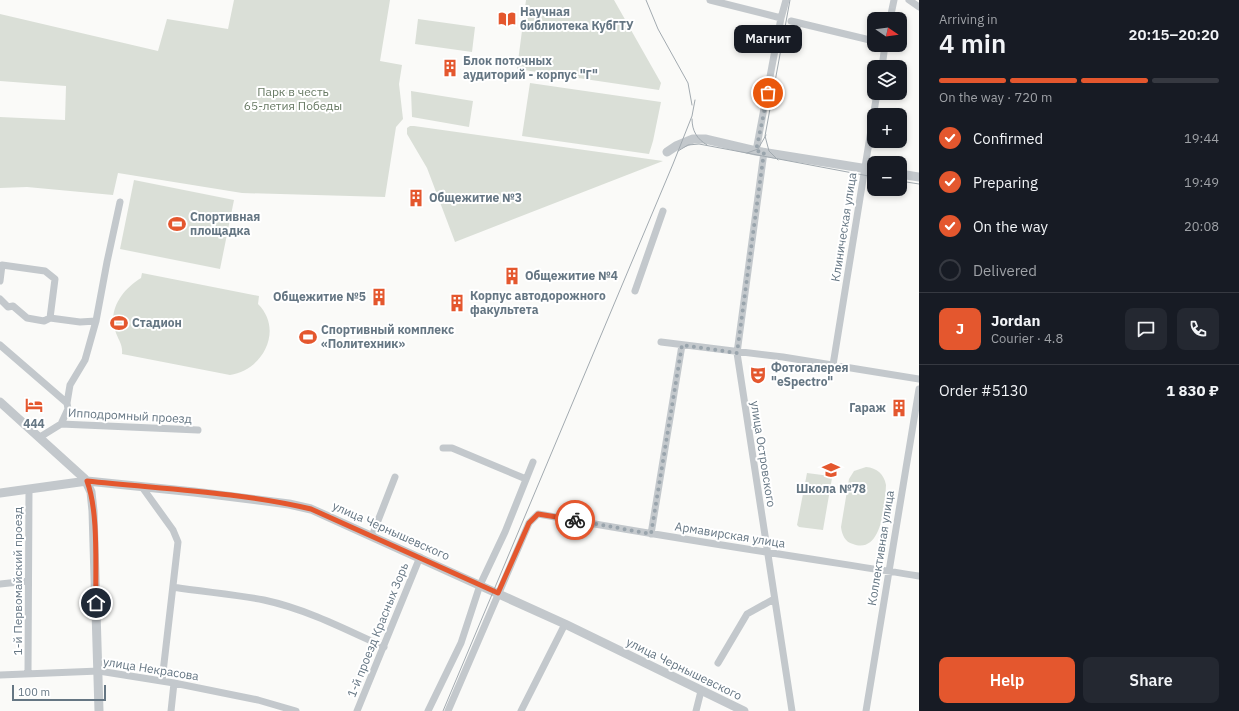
<!DOCTYPE html>
<html lang="en">
<head>
<meta charset="utf-8">
<style>
	body { margin:0; font-family:"IBM Plex Sans",sans-serif; background:#242831; color:#f1f3f6; height:100vh; display:flex; flex-direction:column; font-size:15px; white-space:nowrap }
	* { box-sizing:border-box; margin:0 }
	p { font-size:13px; color:#9ea1a6 }
	.icon { flex:none; width:22px; height:22px; fill:none; stroke:currentColor; stroke-width:2; stroke-linecap:round; stroke-linejoin:round }
	.map { position:relative; flex:1; overflow:hidden }
	.details { display:flex; flex-direction:column; background:#171b24; width:320px }
	.details>* { flex:none }
	.needle { width:26px; rotate:103deg }
	.fabs { position:absolute; left:867px; top:12px; display:grid; gap:8px }
	.fabs a { display:grid; place-items:center; width:40px; height:40px; border-radius:8px; background:#171b24; box-shadow:0 2px 6px #0003; font-size:20px }
	.scale { position:absolute; left:12px; bottom:10px; width:94px; box-sizing:border-box; padding-left:4px; border:2px solid #657683; border-top:0; font-size:11px; line-height:14px; white-space:nowrap; color:#657683; -webkit-text-stroke:3px #fff; paint-order:stroke }
	.pin { position:absolute; display:grid; place-items:center; width:34px; height:34px; color:#fff; margin:-17px; border:2px solid #fff; border-radius:50%; box-shadow:0 1px 4px #0007 }
	.courier { position:absolute; display:grid; place-items:center; width:40px; height:40px; margin:-20px; border:3px solid #e4572e; border-radius:50%; background:#fff; color:#222; box-shadow:0 1px 5px #0007 }
	.bubble { position:absolute; height:28px; border-radius:8px; background:#171b24; box-shadow:0 2px 6px #0003; font-size:13px; font-weight:600; line-height:28px; text-align:center }
	.overview em { font-style:normal; font-weight:600 }
	.overview div { display:flex; flex-direction:column-reverse }
	.overview { display:flex; align-items:center; justify-content:space-between; height:68px; padding:0 20px }
	h1 { font-size:26px; font-weight:600; line-height:30px }
	.bar { display:grid; grid-template-columns:repeat(4,1fr); gap:6px 4px; align-content:center; height:48px; padding:0 20px }
	.bar i { height:5px; border-radius:3px; background:#363941 }
	.bar .selected { background:#e4572e }
	.bar p { grid-column:span 4 }
	.line { display:flex; align-items:center; gap:10px; padding:0 20px; border-top:1px solid #363941 }
	.line div { flex:1 }
	.round { display:grid; place-items:center; flex:none; width:42px; height:42px; border-radius:8px; background:#242831 }
	ol { padding:0 20px; list-style:none }
	li { display:flex; align-items:center; gap:12px; height:44px }
	li p { margin-inline-start:auto }
	li .icon { padding:4px; border-radius:50%; background:#e4572e; color:#fff; stroke-width:4 }
	li:last-child { color:#9ea1a6 }
	li i { width:22px; height:22px; border:2px solid #363941; border-radius:50% }
	.action { display:flex; gap:8px; margin-top:auto; padding:8px 20px }
	.action a { flex:1; height:46px; border-radius:8px; background:#e4572e; color:#fff; font-size:16px; font-weight:600; line-height:46px; text-align:center }
	.action a+a { background:#242831; color:#f1f3f6 }
	main { display:flex; flex:1; min-height:0 }
	.map>svg:first-child { display:block }
	.green { fill:#dadfd7 }
	.lines { fill:none; stroke-linecap:round; stroke-linejoin:round }
	.minor { stroke:#c3c8cc; stroke-width:7 }
	.tertiary { stroke:#c3c8cc; stroke-width:9 }
	.tram { stroke:#a2aab0; stroke-width:1 }
	.done { stroke:#99a4ac; stroke-width:4; stroke-dasharray:0 7.2 }
	.route { stroke:#e4572e; stroke-width:5 }
	.labels { text-anchor:middle; stroke-width:4; stroke-linejoin:round; paint-order:stroke }
	.poi-label { font-size:12px; font-weight:bold; fill:#657683; stroke:#fff; text-anchor:start }
	.park-label { font-size:12px; fill:#687a64; stroke:#fff }
	.street-label { font-size:12px; fill:#657683; stroke:#fff }
</style>
</head>
<body>
<main>
<div class="map">
<svg width="919" height="711" viewBox="0 0 919 711">
	<rect width="100%" height="100%" fill="#fafaf8"/>
	<path class="green" d="M234 0H390L380 61 402 65 399 84 403 119 396 127 385 197 242 193 118 173 113 195 27 187 0 188V117L65 120 66 86 0 81V14L158 51 167 19 228 29Z
		M526 0H614L661 83 659 90 517 69Z
		M418 19 475 27 472 52 415 44Z
		M530 83 661 102 653 141 649 154 522 136Z
		M411 91 473 101 469 127 412 117Z
		M410 126H414L663 161 455 242 427 168 407 134V128Z
		M134 180 234 200 220 269 120 249Z
		M142 273 259 296 258 304C284 330 263 370 230 375L122 354C123 344 118 340 115 330 108 309 123 289 141 278Z
		M866 467C877 468 884 474 886 485 885 504 882 555 853 544 845 542 842 535 841 527L849 479 854 471Z
		M807 473 830 476 832 478 823 530 799 527 797 525Z"/>
	<g class="lines">
		<path class="minor" d="M710 0 781 18
			M909 0 919 7
			M890 19 894 0
			M791 21 874 41
			M882 67 885 45
			M756 151 781 18 786 0
			M764 152 737 353 792 711
			M0 281 2 265 45 271 55 279 50 318
			M635 291 663 211
			M0 299 8 307 13 306 27 318 44 321 50 318 80 322 96 321
			M661 342 783 357 919 379
			M0 345 67 403 68 409 61 424
			M833 365 877 93
			M67 403 70 385 85 360 96 321 107 262 120 202
			M40 437 61 424 198 430
			M443 448H452L526 479
			M142 487 173 530 178 542 162 681
			M651 534 682 345
			M372 536 395 477
			M0 584 28 581
			M173 587C203 592 234 594 264 600 306 609 345 629 384 647
			M718 663 747 614 774 599
			M28 674 29 489
			M0 675 99 671 174 683 258 700 296 711
			M171 711 174 683
			M357 711 420 557
			M428 711 461 643 480 585 505 532 533 462
			M448 711 529 523 538 514C664 537 792 556 919 576
			M521 711 565 624
			M696 711 701 691
			M866 711 919 389"/>
		<path class="tertiary" d="M667 152 676 146 693 139H705L756 151 874 170
			M900 174 919 177
			M0 402 85 479 91 492 93 511 99 711
			M0 493 87 481 194 492 289 504 311 509 565 624 744 711"/>
		<path class="tram" d="M646 0 658 29 688 83 692 105
			M692 119C692 131 697 139 707 145
			M678 151 688 145 699 144 874 177
			M747 153 758 149 766 135
			M778 160 769 151 765 136 790 0
			M900 181 919 184
			M443 711 673 164 692 116 695 100"/>
	</g>
	<g class="lines">
		<path class="done" d="M575 520 651 534 682 345 737 353 764 152 756 151 768 93"/>
		<path class="route" d="M96 603C95 568 99 513 87 481 161 489 239 492 311 509L498 593 529 523 538 514 575 520"/>
	</g>
	<defs>
		<g id="library-bare" transform="scale(1.38)"><path d="M-6-4Q-3-5.5-.7-3.5V5Q-3 3-6 4ZM6-4Q3-5.5 .7-3.5V5Q3 3 6 4Z" fill="#e4572e" stroke="#fff" stroke-width="2.5" paint-order="stroke"/></g>
		<g id="building-bare" transform="scale(1.38)"><path d="M-4-6H4V6H1V3H-1V6H-4ZM-2.5-4.3h1.7v1.8h-1.7ZM.8-4.3h1.7v1.8H.8ZM-2.5-1h1.7V.8h-1.7ZM.8-1h1.7V.8H.8Z" fill="#e4572e" stroke="#fff" stroke-width="2.5" paint-order="stroke"/></g>
		<g id="stadium-bare" transform="scale(1.38)"><path d="M0-5a6.5 5 0 1 0 0 10a6.5 5 0 1 0 0-10ZM-3.5-1.8h7v3.6h-7Z" fill="#e4572e" stroke="#fff" stroke-width="2.5" paint-order="stroke"/></g>
		<g id="theatre-bare" transform="scale(1.38)"><path d="M-5-5.5Q0-4 5-5.5V0Q5 5 0 6Q-5 5-5 0ZM-3.3-2.5H-1v1.5H-3.3ZM1-2.5H3.3v1.5H1ZM-2.8 1Q0 5.5 2.8 1Z" fill="#e4572e" stroke="#fff" stroke-width="2.5" paint-order="stroke"/></g>
		<g id="hotel-bare" transform="scale(1.38)"><path d="M-6-4.5h1.5V1H6V5H4.5V3h-9V5H-6ZM-4 0a1.8 1.8 0 1 1 3.6 0ZM.5 0V-2.5h3Q6-2.5 6 0Z" fill="#e4572e" stroke="#fff" stroke-width="2.5" paint-order="stroke"/></g>
		<g id="school-bare" transform="scale(1.38)"><path d="M0-5L7-2L0 1L-7-2ZM-4 1L0 2.5L4 1V4Q0 6-4 4Z" fill="#e4572e" stroke="#fff" stroke-width="2.5" paint-order="stroke"/></g>
	</defs>
	<g fill-rule="evenodd">
		<use href="#library-bare" x="507" y="19"/>
		<use href="#building-bare" x="450" y="68"/>
		<use href="#building-bare" x="416" y="198"/>
		<use href="#stadium-bare" x="177" y="224"/>
		<use href="#building-bare" x="512" y="276"/>
		<use href="#building-bare" x="379" y="297"/>
		<use href="#building-bare" x="457" y="303"/>
		<use href="#stadium-bare" x="119" y="323"/>
		<use href="#stadium-bare" x="308" y="337"/>
		<use href="#theatre-bare" x="758" y="375"/>
		<use href="#hotel-bare" x="34" y="405"/>
		<use href="#building-bare" x="899" y="408"/>
		<use href="#school-bare" x="831" y="470"/>
	</g>
	<g class="labels">
		<g class="poi-label">
			<text x="520" y="16">Научная<tspan x="520" dy="14">библиотека КубГТУ</tspan></text>
			<text x="463" y="65">Блок поточных<tspan x="463" dy="14">аудиторий - корпус "Г"</tspan></text>
			<text x="429" y="202">Общежитие №3</text>
			<text x="190" y="221">Спортивная<tspan x="190" dy="14">площадка</tspan></text>
			<text x="525" y="280">Общежитие №4</text>
			<text x="470" y="300">Корпус автодорожного<tspan x="470" dy="14">факультета</tspan></text>
			<text x="366" y="301" text-anchor="end">Общежитие №5</text>
			<text x="132" y="327">Стадион</text>
			<text x="321" y="334">Спортивный комплекс<tspan x="321" dy="14">«Политехник»</tspan></text>
			<text x="771" y="372">Фотогалерея<tspan x="771" dy="14">"eSpectro"</tspan></text>
			<text x="886" y="412" text-anchor="end">Гараж</text>
			<text x="34" y="428" text-anchor="middle">444</text>
			<text x="831" y="493" text-anchor="middle">Школа №78</text>
		</g>
		<g class="park-label">
			<text x="293" y="96">Парк в честь<tspan x="293" dy="14">65-летия Победы</tspan></text>
		</g>
		<g class="street-label">
			<text transform="translate(844 227) rotate(-81)" y="4">Клиническая улица</text>
			<text transform="translate(130 416) rotate(3)" y="4">Ипподромный проезд</text>
			<text transform="translate(763 454) rotate(81)" y="4">улица Островского</text>
			<text transform="translate(391 531) rotate(24)" y="4">улица Чернышевского</text>
			<text transform="translate(730 535) rotate(9)" y="4">Армавирская улица</text>
			<text transform="translate(881 548) rotate(-81)" y="4">Коллективная улица</text>
			<text transform="translate(18 581) rotate(-90)" y="4">1-й Первомайский проезд</text>
			<text transform="translate(378 630) rotate(-68)" y="4">1-й проезд Красных Зорь</text>
			<text transform="translate(151 669) rotate(9)" y="4">улица Некрасова</text>
			<text transform="translate(684 669) rotate(26)" y="4">улица Чернышевского</text>
		</g>
	</g>
</svg>
<div class="fabs">
<a><svg class="needle" viewBox="-14 -14 28 28"><path d="M0-13l5 13h-10z" fill="#e53935"/><path d="M0 13l5-13h-10z" fill="#9ea1a6"/></svg></a>
<a><svg class="icon" aria-label="layers" viewBox="0 0 24 24"><path d="M12 4l9 5-9 5-9-5zM3 14l9 5 9-5"/></svg></a>
<a>+</a>
<a>−</a>
</div>
<div class="scale">100 m</div>
<div class="pin" style="left:768px;top:93px;background:#ea580c"><svg class="icon" aria-label="bag" viewBox="0 0 24 24"><path d="M5 8h14l-1 12H6zM9 8a3 3 0 0 1 6 0"/></svg></div>
<div class="pin" style="left:96px;top:603px;background:#1f2937"><svg class="icon" aria-label="home" viewBox="0 0 24 24"><path d="M3 11l9-7 9 7M6 9v11h12V9"/></svg></div>
<div class="courier" style="left:575px;top:520px"><svg class="icon" aria-label="bike" viewBox="0 0 24 24"><circle cx="6" cy="16" r="4"/><circle cx="18" cy="16" r="4"/><path d="M6 16l4-8h5l3 8M10 8l3 8H6M13 5h3"/></svg></div>
<div class="bubble" style="left:734px;top:25px;width:68px">Магнит</div>
</div>
<section class="details">
<div class="overview"><div><h1>4 min</h1><p>Arriving in</p></div><em>20:15–20:20</em></div>
<div class="bar"><i class="selected"></i><i class="selected"></i><i class="selected"></i><i></i><p>On the way · 720 m</p></div>
<ol>
<li><svg class="icon" aria-label="check" viewBox="0 0 24 24"><path d="M5 12l5 5 9-10"/></svg>Confirmed<p>19:44</p></li>
<li><svg class="icon" aria-label="check" viewBox="0 0 24 24"><path d="M5 12l5 5 9-10"/></svg>Preparing<p>19:49</p></li>
<li><svg class="icon" aria-label="check" viewBox="0 0 24 24"><path d="M5 12l5 5 9-10"/></svg>On the way<p>20:08</p></li>
<li><i></i>Delivered</li>
</ol>
<div class="line" style="height:72px"><b class="round" style="background:#e4572e;color:#fff">J</b><div><b>Jordan</b><p>Courier · 4.8</p></div><a class="round"><svg class="icon" aria-label="chat" viewBox="0 0 24 24"><path d="M4 5h16v11H9l-5 4z"/></svg></a><a class="round"><svg class="icon" aria-label="phone" viewBox="0 0 24 24"><path d="M5 4h4l2 5-3 2q2 4 5 5l2-3 5 2v4C11 20 4 13 5 4z"/></svg></a></div>
<div class="line" style="height:52px"><div>Order #5130</div><b>1 830 ₽</b></div>
<div class="action"><a>Help</a><a>Share</a></div>
</section>
</main>
</body>
</html>
